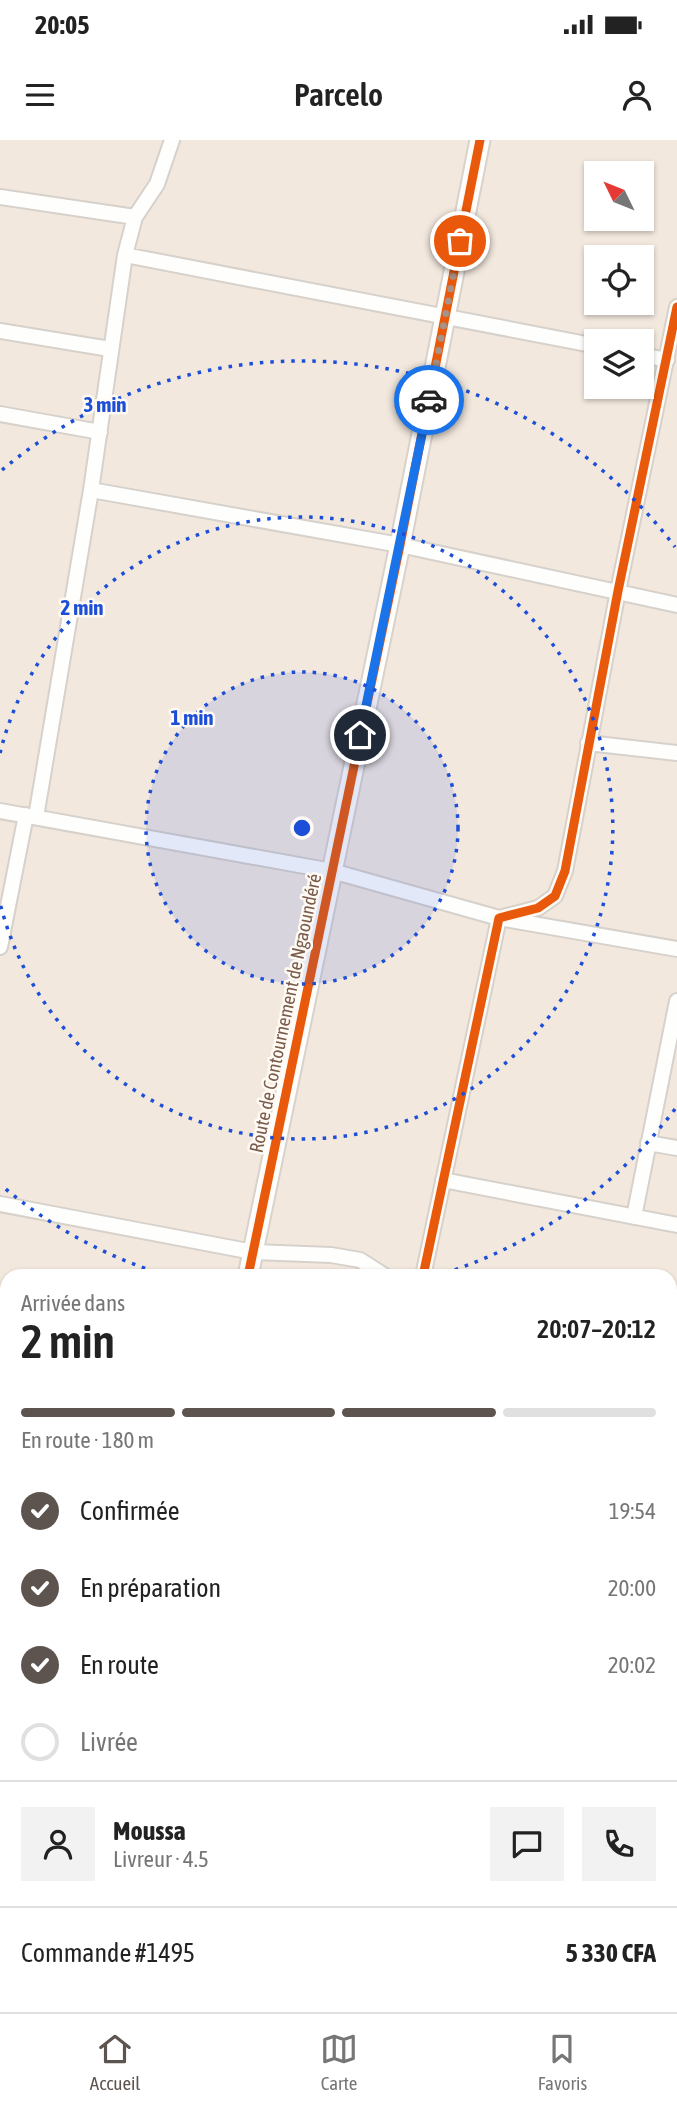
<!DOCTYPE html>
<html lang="fr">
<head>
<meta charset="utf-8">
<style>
	body { margin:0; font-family:"Asap Condensed",sans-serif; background:#f2f2f2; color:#222; height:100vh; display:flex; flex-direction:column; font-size:26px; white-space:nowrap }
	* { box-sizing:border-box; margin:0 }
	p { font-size:23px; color:#767676 }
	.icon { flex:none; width:38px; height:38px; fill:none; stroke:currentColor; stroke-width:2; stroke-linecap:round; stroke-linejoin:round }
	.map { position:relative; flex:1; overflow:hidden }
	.drawer { position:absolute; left:0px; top:1129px; width:677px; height:744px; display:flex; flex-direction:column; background:#fff; border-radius:21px 21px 0 0; box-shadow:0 2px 5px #0004 }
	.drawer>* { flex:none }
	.needle { width:46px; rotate:313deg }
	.controls { position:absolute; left:584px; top:21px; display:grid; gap:14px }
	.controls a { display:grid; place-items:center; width:70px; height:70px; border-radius:0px; background:#fff; box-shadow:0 2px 5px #0004; font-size:35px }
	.pin { position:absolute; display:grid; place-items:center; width:60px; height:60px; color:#fff; margin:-30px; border:4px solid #fff; border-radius:50%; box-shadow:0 2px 7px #0007 }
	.courier { position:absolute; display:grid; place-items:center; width:70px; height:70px; margin:-35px; border:5px solid #1a73e8; border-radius:50%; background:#fff; color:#222; box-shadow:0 2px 9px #0007 }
	.headline em { font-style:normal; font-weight:600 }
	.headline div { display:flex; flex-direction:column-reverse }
	.headline { display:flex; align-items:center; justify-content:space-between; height:119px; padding:0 21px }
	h1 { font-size:46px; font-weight:600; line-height:52px }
	.bar { display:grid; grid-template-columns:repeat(4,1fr); gap:10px 7px; align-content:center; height:84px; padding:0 21px }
	.bar i { height:9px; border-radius:5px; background:#e0e0e0 }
	.bar .active { background:#5d544f }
	.bar p { grid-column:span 4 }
	.line { display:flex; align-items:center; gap:18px; padding:0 21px; border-top:2px solid #e0e0e0 }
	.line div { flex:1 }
	.round { display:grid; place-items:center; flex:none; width:74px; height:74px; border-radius:0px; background:#f2f2f2 }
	ol { padding:0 21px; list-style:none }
	li { display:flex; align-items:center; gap:21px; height:77px }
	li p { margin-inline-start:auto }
	li .icon { padding:7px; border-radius:50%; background:#5d544f; color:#fff; stroke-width:4 }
	li:last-child { color:#767676 }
	li i { width:38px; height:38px; border:4px solid #e0e0e0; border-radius:50% }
	.status { display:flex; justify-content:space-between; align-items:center; height:49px; padding:0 35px; background:#fff; direction:ltr }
	.status svg { height:19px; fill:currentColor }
	header { display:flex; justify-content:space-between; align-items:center; height:91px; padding:0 21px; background:#fff; font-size:32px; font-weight:600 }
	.tabs { display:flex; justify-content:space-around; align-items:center; height:98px; border-top:2px solid #e0e0e0; background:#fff; font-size:19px; color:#767676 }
	.tabs a { display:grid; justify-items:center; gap:4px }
	.tabs .active { color:#5d544f }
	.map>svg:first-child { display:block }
	.residential { fill:#f2e8de; fill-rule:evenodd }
	.education { fill:#f6eef6 }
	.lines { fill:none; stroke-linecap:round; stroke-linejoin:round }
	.street-casing { stroke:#d7d1cb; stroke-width:18 }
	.secondary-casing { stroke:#d9d2cb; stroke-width:23 }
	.street { stroke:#fefefd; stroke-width:14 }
	.secondary { stroke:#fefefd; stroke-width:19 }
	.cycleway-casing { stroke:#fffaf3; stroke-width:13 }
	.cycleway { stroke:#e8590c; stroke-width:9 }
	.done { stroke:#a69286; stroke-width:7; stroke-dasharray:0 12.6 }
	.route { stroke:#1a73e8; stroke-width:9 }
	.ring { fill:none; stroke:#1d4ed8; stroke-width:3.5; stroke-dasharray:3.5 7 }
	.labels { text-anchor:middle; stroke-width:5; stroke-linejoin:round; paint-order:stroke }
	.street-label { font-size:19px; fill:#7a5c4d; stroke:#fffaf3 }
	.centre { fill:#1d4ed8; stroke:#fffaf3; stroke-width:3.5 }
	.ring-label { font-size:21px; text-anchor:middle; font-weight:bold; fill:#1d4ed8; stroke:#fffaf3; stroke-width:5; stroke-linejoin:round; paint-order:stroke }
</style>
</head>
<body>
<div class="status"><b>20:05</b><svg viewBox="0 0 49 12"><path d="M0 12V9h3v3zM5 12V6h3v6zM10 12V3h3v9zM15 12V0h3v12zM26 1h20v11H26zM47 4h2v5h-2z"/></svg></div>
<header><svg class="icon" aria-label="menu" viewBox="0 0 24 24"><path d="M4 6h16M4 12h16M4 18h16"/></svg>Parcelo<svg class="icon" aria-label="person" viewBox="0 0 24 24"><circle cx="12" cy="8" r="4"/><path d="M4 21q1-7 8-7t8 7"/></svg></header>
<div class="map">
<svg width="677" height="1872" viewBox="0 0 677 1872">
	<rect width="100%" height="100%" fill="#f9f5f0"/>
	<path class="residential" d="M0 0H677V1872H0ZM597 33H642V79H597ZM597 117H642V163H597ZM597 201H642V247H597ZM7 1136H670V1866H7Z"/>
	<path class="education" d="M677 1574V1782L670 1785V1576Z"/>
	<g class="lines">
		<g class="street-casing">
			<path id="street" d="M172 0 157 44 135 77 125 115 597 206
				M0 57 135 77
				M0 191 110 209
				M642 215 667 220
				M0 274 100 292
				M91 350 125 115
				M588 603 677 613
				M0 671 332 731 499 778 677 809
				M36 677 91 350 400 405 677 465
				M0 807 26 675
				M648 1003 677 1008
				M443 1040 677 1085
				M0 1064 253 1112 331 1115 360 1120 385 1136
				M634 1077 677 861
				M423 1136 499 778 538 768 555 756 565 731 618 451 677 167
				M0 1240 7 1241
				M670 1248 677 1249
				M0 1292 7 1321
				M670 1326 677 1276
				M670 1339 677 1358
				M670 1493 677 1508
				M0 1543 7 1545
				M670 1558 677 1557
				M241 1866 243 1872
				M133 1872 158 1866"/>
		</g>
		<g class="secondary-casing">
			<path id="secondary" d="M248 1136 400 405 480 0
				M430 1866 432 1872"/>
		</g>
		<use href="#street" class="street"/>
		<use href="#secondary" class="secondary"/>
		<g class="cycleway-casing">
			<path id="cycleway" d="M248 1136 400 405 480 0
				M423 1136 499 778 538 768 555 756 565 731 618 451 677 167"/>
		</g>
		<use href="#cycleway" class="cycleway"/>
	</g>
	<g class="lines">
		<path class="done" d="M429 260 460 101"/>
		<path class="route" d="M360 595 429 260"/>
	</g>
	<circle cx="302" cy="688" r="156" fill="#1d4ed8" fill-opacity=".12"/>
	<g class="ring">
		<circle cx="302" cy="688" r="156"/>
		<path d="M0 613A311 311 0 1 1 0 763"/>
		<path d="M675 969A467 467 0 0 1 439 1135M165 1135A467 467 0 0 1 2 1046M2 330A467 467 0 0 1 675 407"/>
	</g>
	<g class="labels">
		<g class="street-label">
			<text transform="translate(285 873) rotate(-78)" y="7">Route de Contournement de Ngaoundéré</text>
		</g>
	</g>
	<circle cx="302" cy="688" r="10" class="centre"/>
	<g class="ring-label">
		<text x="105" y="272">3 min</text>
		<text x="82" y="475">2 min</text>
		<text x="192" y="585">1 min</text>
	</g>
</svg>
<div class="controls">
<a><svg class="needle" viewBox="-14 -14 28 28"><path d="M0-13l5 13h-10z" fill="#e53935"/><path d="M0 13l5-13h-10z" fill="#767676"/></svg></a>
<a><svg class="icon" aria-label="locate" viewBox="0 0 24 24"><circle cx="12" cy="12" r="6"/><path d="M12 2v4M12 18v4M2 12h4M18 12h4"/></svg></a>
<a><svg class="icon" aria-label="layers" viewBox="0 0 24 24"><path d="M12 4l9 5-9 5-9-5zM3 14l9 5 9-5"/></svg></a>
</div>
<div class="pin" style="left:460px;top:101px;background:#ea580c"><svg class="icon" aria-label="bag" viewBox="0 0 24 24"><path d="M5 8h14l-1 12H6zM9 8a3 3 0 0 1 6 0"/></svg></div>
<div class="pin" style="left:360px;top:595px;background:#1f2937"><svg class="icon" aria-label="home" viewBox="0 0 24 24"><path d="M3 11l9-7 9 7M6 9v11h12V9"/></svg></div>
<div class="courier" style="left:429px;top:260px"><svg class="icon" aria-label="car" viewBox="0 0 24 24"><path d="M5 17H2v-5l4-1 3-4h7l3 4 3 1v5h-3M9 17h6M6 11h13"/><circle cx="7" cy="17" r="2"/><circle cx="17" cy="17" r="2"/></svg></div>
<section class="drawer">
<div class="headline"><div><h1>2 min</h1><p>Arrivée dans</p></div><em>20:07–20:12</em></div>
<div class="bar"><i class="active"></i><i class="active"></i><i class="active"></i><i></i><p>En route · 180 m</p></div>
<ol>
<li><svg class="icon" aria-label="check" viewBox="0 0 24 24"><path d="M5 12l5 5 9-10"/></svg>Confirmée<p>19:54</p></li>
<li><svg class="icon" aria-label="check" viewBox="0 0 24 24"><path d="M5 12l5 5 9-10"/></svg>En préparation<p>20:00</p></li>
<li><svg class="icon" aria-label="check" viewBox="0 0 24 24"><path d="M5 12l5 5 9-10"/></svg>En route<p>20:02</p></li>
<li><i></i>Livrée</li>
</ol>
<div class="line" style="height:126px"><a class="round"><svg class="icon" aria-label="person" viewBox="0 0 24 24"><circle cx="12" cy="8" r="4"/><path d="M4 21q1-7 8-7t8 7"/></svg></a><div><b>Moussa</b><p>Livreur · 4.5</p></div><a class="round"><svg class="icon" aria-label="chat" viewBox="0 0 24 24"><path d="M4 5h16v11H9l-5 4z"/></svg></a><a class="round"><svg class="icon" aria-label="phone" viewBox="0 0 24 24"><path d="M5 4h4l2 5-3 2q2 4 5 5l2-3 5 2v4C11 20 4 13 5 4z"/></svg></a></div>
<div class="line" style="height:91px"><div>Commande #1495</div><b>5 330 CFA</b></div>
</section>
</div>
<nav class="tabs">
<a class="active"><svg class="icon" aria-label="home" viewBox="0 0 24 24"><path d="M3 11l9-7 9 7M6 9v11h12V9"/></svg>Accueil</a>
<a><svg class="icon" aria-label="map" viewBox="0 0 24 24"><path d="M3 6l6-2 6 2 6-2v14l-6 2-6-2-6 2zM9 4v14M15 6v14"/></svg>Carte</a>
<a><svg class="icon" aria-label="saved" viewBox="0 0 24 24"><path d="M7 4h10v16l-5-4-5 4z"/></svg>Favoris</a>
</nav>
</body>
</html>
